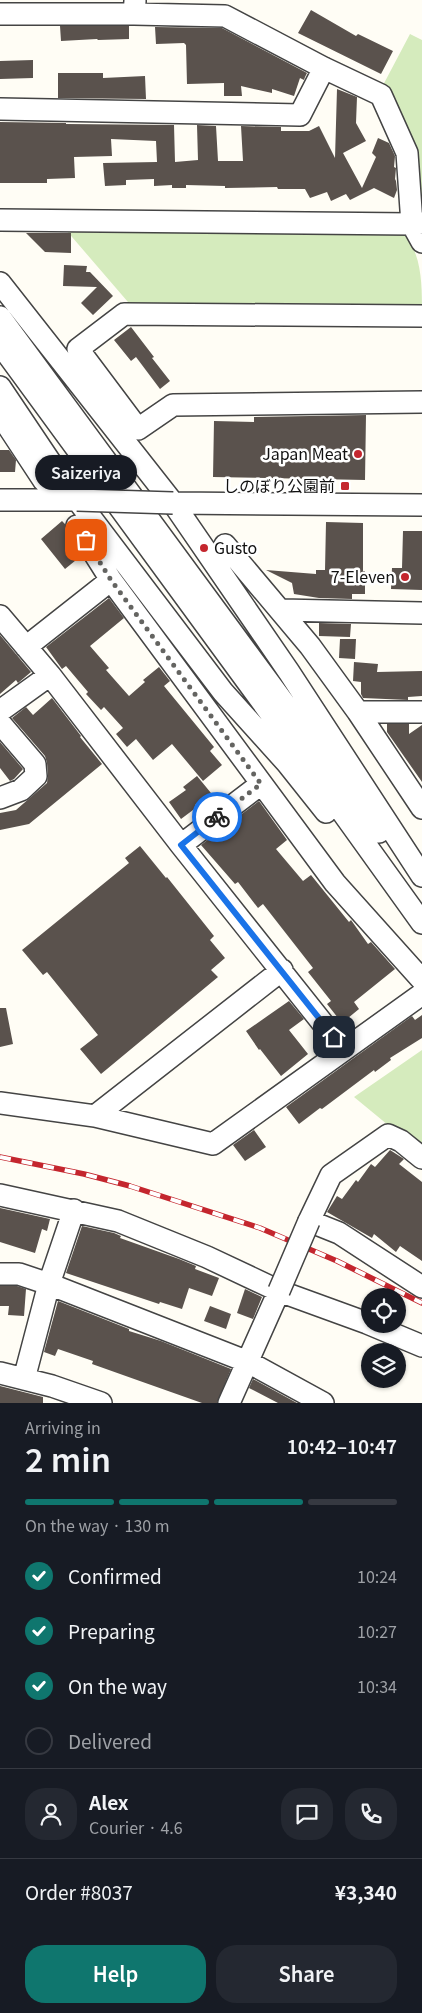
<!DOCTYPE html>
<html lang="en">
<head>
<meta charset="utf-8">
<style>
	body { margin:0; font-family:Georgia,"Noto Sans JP",serif; background:#242831; color:#f1f3f6; height:100vh; display:flex; flex-direction:column; font-size:19px; white-space:nowrap }
	* { box-sizing:border-box; margin:0 }
	p { font-size:16px; color:#9ea1a6 }
	.icon { flex:none; width:28px; height:28px; fill:none; stroke:currentColor; stroke-width:2; stroke-linecap:round; stroke-linejoin:round }
	.map { position:relative; height:1403px; overflow:hidden }
	.drawer { display:flex; flex-direction:column; background:#171b24; flex:1 }
	.drawer>* { flex:none }
	.tools { position:absolute; left:361px; top:1288px; display:grid; gap:10px }
	.tools a { display:grid; place-items:center; width:45px; height:45px; border-radius:50%; background:#171b24; box-shadow:0 1px 4px #0004; font-size:25px }
	.pin { position:absolute; display:grid; place-items:center; width:42px; height:42px; color:#fff; margin:-21px; border-radius:10px; box-shadow:0 2px 8px #0006 }
	.courier { position:absolute; display:grid; place-items:center; width:50px; height:50px; margin:-25px; border:4px solid #1a73e8; border-radius:50%; background:#fff; color:#222; box-shadow:0 1px 6px #0007 }
	.bubble { position:absolute; height:35px; border-radius:18px; background:#171b24; box-shadow:0 1px 4px #0004; font-size:16px; font-weight:600; line-height:35px; text-align:center }
	.headline em { font-style:normal; font-weight:600 }
	.headline div { display:flex; flex-direction:column-reverse }
	.headline { display:flex; align-items:center; justify-content:space-between; height:85px; padding:0 25px }
	h1 { font-size:32px; font-weight:600; line-height:38px }
	.bar { display:grid; grid-template-columns:repeat(4,1fr); gap:8px 5px; align-content:center; height:60px; padding:0 25px }
	.bar i { height:6px; border-radius:4px; background:#363941 }
	.bar .selected { background:#0f766e }
	.bar p { grid-column:span 4 }
	.line { display:flex; align-items:center; gap:12px; padding:0 25px; border-top:1px solid #363941 }
	.line div { flex:1 }
	.round { display:grid; place-items:center; flex:none; width:52px; height:52px; border-radius:20px; background:#242831 }
	ol { padding:0 25px; list-style:none }
	li { display:flex; align-items:center; gap:15px; height:55px }
	li p { margin-inline-start:auto }
	li .icon { padding:5px; border-radius:50%; background:#0f766e; color:#fff; stroke-width:4 }
	li:last-child { color:#9ea1a6 }
	li i { width:28px; height:28px; border:2px solid #363941; border-radius:50% }
	.button { display:flex; gap:10px; margin-top:auto; padding:10px 25px }
	.button a { flex:1; height:58px; border-radius:20px; background:#0f766e; color:#fff; font-size:20px; font-weight:600; line-height:58px; text-align:center }
	.button a+a { background:#242831; color:#f1f3f6 }
	.map>svg:first-child { display:block }
	.green { fill:#d5ebbd }
	.building { fill:#5a524d }
	.lines { fill:none; stroke-linecap:round; stroke-linejoin:round }
	.minor-casing { stroke:#444; stroke-width:24 }
	.minor { stroke:#fff; stroke-width:21 }
	.rail-casing { stroke:#c4262e; stroke-width:5.5 }
	.rail { stroke:#fff; stroke-width:4; stroke-dasharray:11; stroke-linecap:butt }
	.minor-bridge-casing { stroke:#444; stroke-width:24; stroke-linecap:butt }
	.minor-bridge { stroke:#fff; stroke-width:21 }
	.done { stroke:#646461; stroke-width:5; stroke-dasharray:0 9 }
	.route { stroke:#1a73e8; stroke-width:6 }
	.poi-dot { fill:#c4262e; stroke:#fff; stroke-width:2 }
	.labels { text-anchor:middle; stroke-width:5; stroke-linejoin:round; paint-order:stroke }
	.poi-label { font-size:16px; fill:#111; stroke:#fff; text-anchor:end }
</style>
</head>
<body>
<div class="map">
<svg width="422" height="1403" viewBox="0 0 422 1403">
	<rect width="100%" height="100%" fill="#fffdf5"/>
	<path class="green" d="M410 34 422 40V212H416L381 89Z
		M400 229C422 251 422 282 422 313L134 309 66 230Z
		M422 1050V1153L354 1097Z"/>
	<path class="building" d="M311 10 356 36 358 34 393 51 381 74 298 33Z
		M60 26H129V39L98 40 97 39 61 41Z
		M155 27 222 28 307 73 305 77 304 80 300 78 294 96 272 89V93L241 86 242 96H224V83L187 84 186 45 184 43 156 44Z
		M33 60V78L0 79V61Z
		M58 73H103V78L145 76 146 99 58 98Z
		M337 89 357 97 356 123 366 141 343 153 362 188 376 157 372 153 378 138 389 143 395 156 394 167 396 168 395 179 396 181 397 190 394 198 374 188 350 200 346 194 331 201 327 192 310 198 305 189H278L277 187 225 188V186L186 185V188H172V185L154 186V179L126 180V185L105 186 103 163 157 162 156 141 111 139 112 156 74 157 75 178 47 179V183H0V122L66 123V124L174 125 175 162 198 160 197 125 216 126 218 161H243L241 126 281 127V131H309L319 126 335 158Z
		M26 233H71V253L45 252Z
		M64 265 87 266 86 272H90L113 296 93 315 81 303 97 287 63 286Z
		M131 327 154 357 152 358 170 381 160 389 136 357 131 361 114 340Z
		M366 415 365 480 213 477 214 421 254 422V417Z
		M0 450H9L16 460 15 472H0Z
		M62 521 65 524 66 533 81 556 65 569 41 539Z
		M326 522 363 523V571H365V594H352V599L319 598 294 594 292 583 266 570 316 574V570H325Z
		M403 531H422V590L391 589 392 568H402Z
		M109 598 124 618 90 646 109 668 106 670 129 696 145 682 143 680 159 667 170 681 164 686 214 747 210 751 222 765 203 781 172 744 153 760 136 739 127 747 116 734 123 728 104 707 101 710 86 694 88 692 66 666 62 669 46 647Z
		M319 623 351 624 350 637 319 636Z
		M0 635 31 672 18 683 16 680 0 694Z
		M340 639H356L355 659 339 658Z
		M354 662 378 664 377 672 422 671V696L408 697V700L363 698 361 694V682L353 681Z
		M52 698 81 736 80 737 102 764 29 824 0 830V813L16 810 47 783 48 775 47 763 45 756 12 718 26 707 33 715Z
		M387 724H409V734L422 725V782L387 732Z
		M0 742 23 769 14 779 10 781 0 768Z
		M197 776 211 793 195 805 197 807 181 819 169 802 186 790 183 787Z
		M259 801 287 840 276 849 303 881 311 875 349 922 351 920 368 944 371 942 395 969 354 1002 359 1009 342 1023 327 1004 331 1001 308 972 313 968 263 904 258 908 238 882 235 884 201 845Z
		M140 846 166 878 167 877 214 936 210 940 225 958 211 970 218 977 101 1074 80 1049 98 1035 47 972 43 975 22 950 129 863 125 858Z
		M289 1001 304 1019 289 1030 308 1054 281 1076 260 1049 259 1050 246 1031Z
		M0 1008H6L13 1044 0 1047Z
		M422 1015V1038L390 1058 391 1060 375 1072 374 1070 322 1109 320 1108 299 1124 286 1107 412 1016 415 1020Z
		M254 1130 266 1147 245 1161 233 1145Z
		M390 1150 404 1159 399 1164 422 1182V1261L400 1246 396 1252 374 1234 372 1238 327 1212 337 1196 342 1199 356 1180 358 1182 371 1164 375 1167Z
		M0 1208 50 1219 47 1231 42 1229 35 1253 0 1242Z
		M82 1226 114 1233 121 1236 120 1238 179 1259 196 1266 195 1269 219 1278 212 1296 189 1288 182 1309 160 1302 159 1304 66 1273Z
		M0 1286H17L26 1289 24 1316 8 1315 9 1306H0Z
		M245 1289 262 1297 253 1319 237 1313Z
		M58 1301 129 1329V1331L161 1341 231 1369 217 1403H202L137 1380 92 1364 93 1361 58 1349 55 1356 44 1352Z
		M210 1306 231 1314 226 1329 204 1321Z
		M253 1379 297 1403H278L249 1388Z
		M0 1386 43 1397V1403H0Z"/>
	<g class="lines">
		<g class="minor-casing">
			<path id="minor" d="M0 14H134L135 1
				M134 14 225 16 324 68 381 95 407 153 412 224 422 223
				M0 109 300 115 324 68
				M0 220 412 224 422 242
				M0 283 173 503 289 672 422 876
				M422 316 124 314 78 349 138 429 173 405 422 402
				M0 317 379 832
				M0 344 320 781 422 923
				M0 387 63 481 223 692 287 763 326 812
				M0 414 44 481
				M0 500H77
				M173 503 422 505
				M77 526 111 580 335 883 422 980
				M225 545 310 646 358 712 422 808
				M281 610 422 613
				M0 616 50 675 181 845 344 1050 422 994
				M26 647 111 580
				M0 711 50 675
				M358 712H422
				M0 723 35 764 36 776 21 790 0 798
				M181 845 261 784
				M0 1103 95 1116 213 1144 344 1050
				M95 1116 282 970
				M422 1158 401 1141 388 1135 331 1175 309 1221 339 1233 422 1287
				M0 1195 118 1221 207 1257 279 1291 367 1323 422 1346
				M0 1274H19L49 1284 248 1362 323 1403
				M0 1373 52 1386 101 1403
				M24 1379 49 1284 74 1210
				M229 1403 279 1291"/>
		</g>
		<use href="#minor" class="minor"/>
		<g class="rail-casing">
			<path id="rail" d="M0 1157 84 1174 130 1186 260 1228 337 1261 422 1303"/>
		</g>
		<use href="#rail" class="rail"/>
		<g class="minor-bridge-casing">
			<path id="minor-bridge" d="M77 500 173 503
				M279 1291 309 1221"/>
		</g>
		<use href="#minor-bridge" class="minor-bridge"/>
	</g>
	<g class="lines">
		<path class="done" d="M86 540 111 580 261 784 217 817"/>
		<path class="route" d="M217 817 181 845 334 1037"/>
	</g>
	<g class="poi-dot">
		<circle cx="358" cy="454" r="5"/>
		<rect x="340" y="481" width="10" height="10" rx="2.5"/>
		<circle cx="204" cy="548" r="5"/>
		<circle cx="405" cy="577" r="5"/>
	</g>
	<g class="labels">
		<g class="poi-label">
			<text x="348" y="460">Japan Meat</text>
			<text x="335" y="492">しのぼり公園前</text>
			<text x="214" y="554" text-anchor="start">Gusto</text>
			<text x="395" y="583">7-Eleven</text>
		</g>
	</g>
</svg>
<div class="tools">
<a><svg class="icon" aria-label="locate" viewBox="0 0 24 24"><circle cx="12" cy="12" r="6"/><path d="M12 2v4M12 18v4M2 12h4M18 12h4"/></svg></a>
<a><svg class="icon" aria-label="layers" viewBox="0 0 24 24"><path d="M12 4l9 5-9 5-9-5zM3 14l9 5 9-5"/></svg></a>
</div>
<div class="pin" style="left:86px;top:540px;background:#ea580c"><svg class="icon" aria-label="bag" viewBox="0 0 24 24"><path d="M5 8h14l-1 12H6zM9 8a3 3 0 0 1 6 0"/></svg></div>
<div class="pin" style="left:334px;top:1037px;background:#1f2937"><svg class="icon" aria-label="home" viewBox="0 0 24 24"><path d="M3 11l9-7 9 7M6 9v11h12V9"/></svg></div>
<div class="courier" style="left:217px;top:817px"><svg class="icon" aria-label="bike" viewBox="0 0 24 24"><circle cx="6" cy="16" r="4"/><circle cx="18" cy="16" r="4"/><path d="M6 16l4-8h5l3 8M10 8l3 8H6M13 5h3"/></svg></div>
<div class="bubble" style="left:35px;top:455px;width:102px">Saizeriya</div>
</div>
<section class="drawer">
<div class="headline"><div><h1>2 min</h1><p>Arriving in</p></div><em>10:42–10:47</em></div>
<div class="bar"><i class="selected"></i><i class="selected"></i><i class="selected"></i><i></i><p>On the way · 130 m</p></div>
<ol>
<li><svg class="icon" aria-label="check" viewBox="0 0 24 24"><path d="M5 12l5 5 9-10"/></svg>Confirmed<p>10:24</p></li>
<li><svg class="icon" aria-label="check" viewBox="0 0 24 24"><path d="M5 12l5 5 9-10"/></svg>Preparing<p>10:27</p></li>
<li><svg class="icon" aria-label="check" viewBox="0 0 24 24"><path d="M5 12l5 5 9-10"/></svg>On the way<p>10:34</p></li>
<li><i></i>Delivered</li>
</ol>
<div class="line" style="height:90px"><a class="round"><svg class="icon" aria-label="person" viewBox="0 0 24 24"><circle cx="12" cy="8" r="4"/><path d="M4 21q1-7 8-7t8 7"/></svg></a><div><b>Alex</b><p>Courier · 4.6</p></div><a class="round"><svg class="icon" aria-label="chat" viewBox="0 0 24 24"><path d="M4 5h16v11H9l-5 4z"/></svg></a><a class="round"><svg class="icon" aria-label="phone" viewBox="0 0 24 24"><path d="M5 4h4l2 5-3 2q2 4 5 5l2-3 5 2v4C11 20 4 13 5 4z"/></svg></a></div>
<div class="line" style="height:65px"><div>Order #8037</div><b>¥3,340</b></div>
<div class="button"><a>Help</a><a>Share</a></div>
</section>
</body>
</html>
